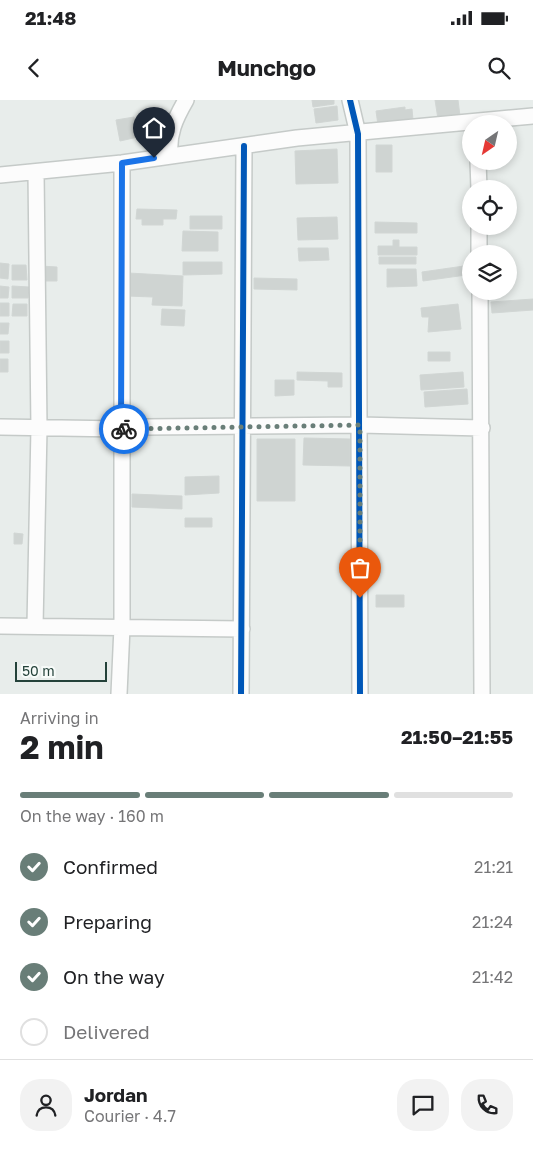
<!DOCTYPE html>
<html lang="en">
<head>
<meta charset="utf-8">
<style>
	body { margin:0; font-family:"Golos Text",sans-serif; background:#f2f2f2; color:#202124; height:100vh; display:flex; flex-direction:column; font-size:19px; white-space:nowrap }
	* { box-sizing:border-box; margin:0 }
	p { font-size:16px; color:#757577 }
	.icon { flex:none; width:28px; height:28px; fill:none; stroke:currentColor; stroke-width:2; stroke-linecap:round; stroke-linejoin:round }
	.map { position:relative; height:594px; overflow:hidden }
	.drawer { display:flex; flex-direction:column; background:#fff; flex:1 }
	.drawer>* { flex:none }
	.needle { width:32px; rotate:214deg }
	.controls { position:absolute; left:462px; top:15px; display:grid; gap:10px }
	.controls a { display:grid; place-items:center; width:55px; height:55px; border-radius:50%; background:#fff; box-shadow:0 2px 8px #0003; font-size:25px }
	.scale { position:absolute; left:15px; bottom:12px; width:92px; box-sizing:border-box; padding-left:5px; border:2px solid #24423a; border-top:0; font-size:14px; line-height:18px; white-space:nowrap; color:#24423a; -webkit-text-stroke:4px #f7fbf9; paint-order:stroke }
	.pin { position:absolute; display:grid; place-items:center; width:42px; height:42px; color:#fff; margin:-51px -21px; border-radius:50% 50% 50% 0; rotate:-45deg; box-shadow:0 0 5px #0007 }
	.pin .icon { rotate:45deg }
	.courier { position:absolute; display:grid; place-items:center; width:50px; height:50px; margin:-25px; border:4px solid #1a73e8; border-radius:50%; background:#fff; color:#222; box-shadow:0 1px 6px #0007 }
	.overview em { font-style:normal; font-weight:700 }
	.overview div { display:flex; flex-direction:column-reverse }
	.overview { display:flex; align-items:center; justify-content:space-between; height:85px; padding:0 20px }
	h1 { font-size:32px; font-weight:700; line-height:38px }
	.bar { display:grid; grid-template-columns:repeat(4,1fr); gap:8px 5px; align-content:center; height:60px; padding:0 20px }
	.bar i { height:6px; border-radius:4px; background:#e0e0e0 }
	.bar .current { background:#697e78 }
	.bar p { grid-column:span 4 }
	.line { display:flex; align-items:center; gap:12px; padding:0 20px; border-top:1px solid #e0e0e0 }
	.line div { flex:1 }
	.round { display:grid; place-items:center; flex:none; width:52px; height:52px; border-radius:20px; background:#f2f2f2 }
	ol { padding:0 20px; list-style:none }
	li { display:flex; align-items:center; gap:15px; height:55px }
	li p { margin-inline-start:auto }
	li .icon { padding:5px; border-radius:50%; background:#697e78; color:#fff; stroke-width:4 }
	li:last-child { color:#757577 }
	li i { width:28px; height:28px; border:2px solid #e0e0e0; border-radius:50% }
	.status { display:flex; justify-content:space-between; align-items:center; height:35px; padding:0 25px; background:#fff; direction:ltr }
	.status svg { height:14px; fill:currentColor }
	header { display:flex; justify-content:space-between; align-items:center; height:65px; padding:0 20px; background:#fff; font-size:22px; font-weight:700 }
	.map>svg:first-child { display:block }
	.building { fill:#cfd4d2; stroke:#d1d6d4 }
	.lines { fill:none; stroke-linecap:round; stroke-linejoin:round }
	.minor-casing { stroke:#c5cac8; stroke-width:18 }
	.minor { stroke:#fcfcfc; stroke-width:15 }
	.cycleway-casing { stroke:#f7fbf9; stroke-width:9 }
	.cycleway { stroke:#0057b8; stroke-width:6 }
	.done { stroke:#697e78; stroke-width:5; stroke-dasharray:0 9 }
	.route { stroke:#1a73e8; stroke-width:6 }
</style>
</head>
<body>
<div class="status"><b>21:48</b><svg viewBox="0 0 49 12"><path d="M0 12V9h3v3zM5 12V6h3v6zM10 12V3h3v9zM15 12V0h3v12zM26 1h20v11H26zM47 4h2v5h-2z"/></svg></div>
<header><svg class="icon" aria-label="back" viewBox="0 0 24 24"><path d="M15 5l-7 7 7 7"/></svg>Munchgo<svg class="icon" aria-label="search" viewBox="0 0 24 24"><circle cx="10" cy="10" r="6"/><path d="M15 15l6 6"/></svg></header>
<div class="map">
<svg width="533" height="594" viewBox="0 0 533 594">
	<rect width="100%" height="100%" fill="#e8edeb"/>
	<path class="building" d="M312 0H334V4L313 7Z
		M435 0H458L460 16 438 19Z
		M337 6 338 20 316 23 314 9Z
		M405 7V10L412 9 413 20 378 25 376 11Z
		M134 17 138 37 120 41 116 20Z
		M376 45H392V72H376Z
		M337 49 338 83 296 84 295 51Z
		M137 109 177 110 176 119H163V125H142V119H136Z
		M190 116H222V129H190Z
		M337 117 338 139 298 140 297 118Z
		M375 122 417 123V133H375Z
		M183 131 218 132V151H182Z
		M393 140H399V147H417V155H378V146H393Z
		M298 148H328L329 160 299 161Z
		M379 157H416V164H379Z
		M183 162H222V174L183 175Z
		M0 163 9 164 8 179 0 178Z
		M12 165H26L27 180H12Z
		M40 166 57 167V181H39Z
		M464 166 466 175 423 181 422 172Z
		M387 169H416L417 186 387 187Z
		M128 173 183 176 182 206 152 205 153 197 127 196Z
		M254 178 297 179V190L254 189Z
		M0 186 9 187 8 198H0Z
		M12 186 29 187 28 198H12Z
		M533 199V210L492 213 491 202Z
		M0 203H9V216H0Z
		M13 204H27V216H12Z
		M458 204 461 229 428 232 429 217H422L421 208Z
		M162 209 185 210 184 226 161 225Z
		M0 223H9L8 234H0Z
		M0 241H9V253H0Z
		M428 252H450V261H428Z
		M0 259H8V272H0Z
		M297 272 342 273V287H328V281L297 280Z
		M463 272 464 287 421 290 420 275Z
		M275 280H294V295L275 296Z
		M467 289 468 304 425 307 424 292Z
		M304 338 350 339V366L303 365Z
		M257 339H295V401H257Z
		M219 376V393L185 395V377Z
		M132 394 182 396V409L132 407Z
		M185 418H212V427H185Z
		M14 433 23 434 22 444H14Z
		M376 495H404V507H376Z"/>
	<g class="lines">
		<g class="minor-casing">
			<path id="minor" d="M350 0 358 34 360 594
				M170 56C168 34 175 19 186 0
				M478 61 479 89
				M0 75 122 63 297 38 533 16
				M479 126V154
				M480 191 482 594
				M0 327 121 329 145 327 360 325 482 328
				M0 526 242 529
				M35 526 39 328 36 72
				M119 594 122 527V63
				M241 594 244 46"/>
		</g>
		<use href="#minor" class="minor"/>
		<g class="cycleway-casing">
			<path id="cycleway" d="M350 0 358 34 360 594
				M241 594 244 46"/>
		</g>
		<use href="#cycleway" class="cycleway"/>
	</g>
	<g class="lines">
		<path class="done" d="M124 329 360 325V498"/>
		<path class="route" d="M124 329H121L122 63 154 58"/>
	</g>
</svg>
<div class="controls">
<a><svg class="needle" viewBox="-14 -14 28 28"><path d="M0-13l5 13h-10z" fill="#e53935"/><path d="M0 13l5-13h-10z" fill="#757577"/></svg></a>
<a><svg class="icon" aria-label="locate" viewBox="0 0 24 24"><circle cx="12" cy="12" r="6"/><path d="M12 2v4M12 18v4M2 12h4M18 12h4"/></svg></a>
<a><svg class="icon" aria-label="layers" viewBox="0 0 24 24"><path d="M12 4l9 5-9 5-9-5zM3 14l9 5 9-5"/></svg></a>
</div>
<div class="scale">50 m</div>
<div class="pin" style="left:360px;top:498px;background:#ea580c"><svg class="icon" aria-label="bag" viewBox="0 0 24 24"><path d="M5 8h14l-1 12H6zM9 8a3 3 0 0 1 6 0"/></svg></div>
<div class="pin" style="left:154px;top:58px;background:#1f2937"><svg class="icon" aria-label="home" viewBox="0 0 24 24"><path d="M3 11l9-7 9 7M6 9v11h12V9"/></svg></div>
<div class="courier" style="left:124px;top:329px"><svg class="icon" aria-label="bike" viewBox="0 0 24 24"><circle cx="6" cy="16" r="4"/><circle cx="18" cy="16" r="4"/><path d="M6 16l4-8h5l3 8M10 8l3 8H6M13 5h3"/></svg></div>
</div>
<section class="drawer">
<div class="overview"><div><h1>2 min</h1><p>Arriving in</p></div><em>21:50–21:55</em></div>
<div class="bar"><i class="current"></i><i class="current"></i><i class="current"></i><i></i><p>On the way · 160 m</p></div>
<ol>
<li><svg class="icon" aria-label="check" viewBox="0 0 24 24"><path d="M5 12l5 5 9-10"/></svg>Confirmed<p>21:21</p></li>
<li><svg class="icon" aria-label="check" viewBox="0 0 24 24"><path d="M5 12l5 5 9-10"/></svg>Preparing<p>21:24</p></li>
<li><svg class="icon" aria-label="check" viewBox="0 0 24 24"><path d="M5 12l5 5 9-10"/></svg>On the way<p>21:42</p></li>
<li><i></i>Delivered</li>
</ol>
<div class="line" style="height:90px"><a class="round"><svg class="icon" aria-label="person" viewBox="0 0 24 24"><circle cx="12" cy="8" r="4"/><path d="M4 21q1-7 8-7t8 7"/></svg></a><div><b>Jordan</b><p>Courier · 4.7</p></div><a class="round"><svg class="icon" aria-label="chat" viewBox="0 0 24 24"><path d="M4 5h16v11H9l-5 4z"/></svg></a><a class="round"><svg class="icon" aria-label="phone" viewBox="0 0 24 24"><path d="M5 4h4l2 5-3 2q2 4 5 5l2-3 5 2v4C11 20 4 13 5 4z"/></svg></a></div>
</section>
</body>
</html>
